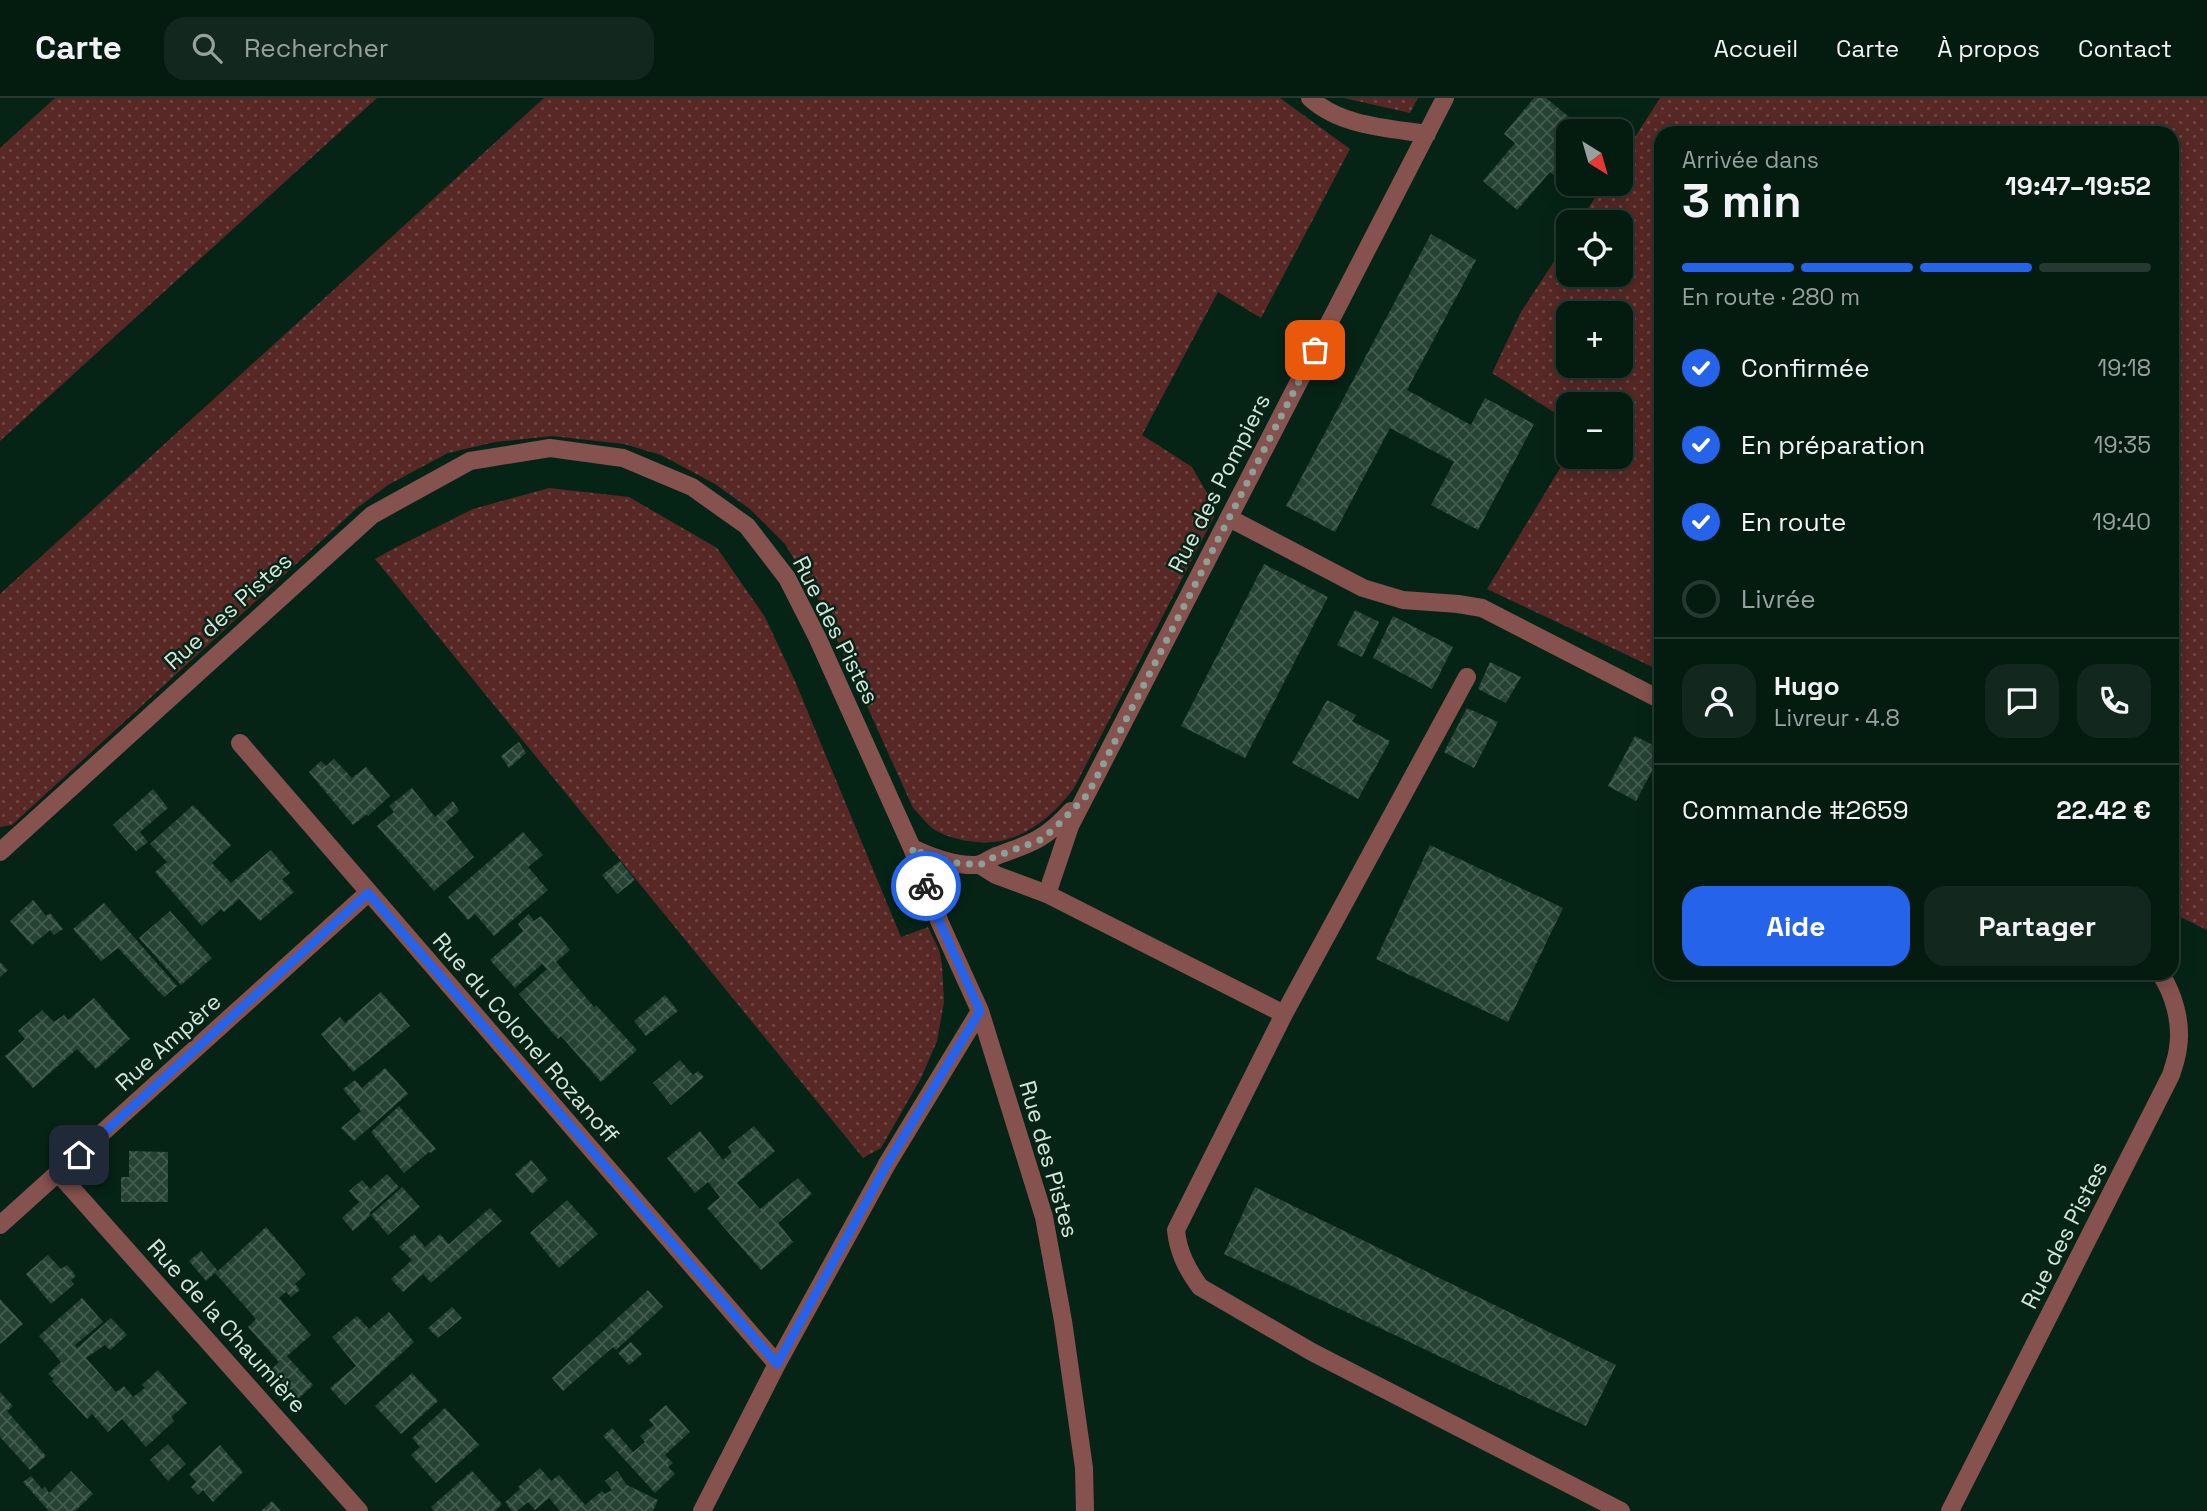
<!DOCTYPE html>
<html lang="fr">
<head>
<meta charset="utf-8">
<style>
	body { margin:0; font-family:"Space Grotesk",sans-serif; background:#12281e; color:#f1f3f6; height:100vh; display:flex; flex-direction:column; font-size:26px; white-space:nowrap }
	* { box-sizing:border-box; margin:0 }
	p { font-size:23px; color:#97a19f }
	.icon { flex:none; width:38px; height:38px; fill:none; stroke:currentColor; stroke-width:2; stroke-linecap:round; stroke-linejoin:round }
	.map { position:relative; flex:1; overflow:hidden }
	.details { position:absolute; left:1654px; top:28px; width:525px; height:854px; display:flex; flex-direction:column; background:#041b10; border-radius:21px; box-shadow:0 4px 18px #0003,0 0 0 2px #253930 }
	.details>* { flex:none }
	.needle { width:46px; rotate:143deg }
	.tools { position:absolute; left:1556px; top:21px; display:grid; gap:14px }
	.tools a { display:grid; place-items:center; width:77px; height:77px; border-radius:14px; background:#041b10; box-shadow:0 4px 18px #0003,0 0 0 2px #253930; font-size:35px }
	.pin { position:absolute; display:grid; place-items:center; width:60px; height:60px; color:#fff; margin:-30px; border-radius:14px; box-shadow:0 4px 10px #0006 }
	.courier { position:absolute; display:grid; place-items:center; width:70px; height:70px; margin:-35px; border:5px solid #2563eb; border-radius:50%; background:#fff; color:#222; box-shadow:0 2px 9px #0007 }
	.head em { font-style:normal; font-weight:700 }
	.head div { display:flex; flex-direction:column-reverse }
	.head { display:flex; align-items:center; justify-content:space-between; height:119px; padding:0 28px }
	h1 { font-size:46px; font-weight:700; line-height:52px }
	.bar { display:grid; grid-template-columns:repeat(4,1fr); gap:10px 7px; align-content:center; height:84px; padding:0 28px }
	.bar i { height:9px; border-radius:5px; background:#253930 }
	.bar .current { background:#2563eb }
	.bar p { grid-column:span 4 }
	.line { display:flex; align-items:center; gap:18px; padding:0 28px; border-top:2px solid #253930 }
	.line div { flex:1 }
	.round { display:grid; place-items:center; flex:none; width:74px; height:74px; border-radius:21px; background:#12281e }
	ol { padding:0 28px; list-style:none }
	li { display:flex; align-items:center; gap:21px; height:77px }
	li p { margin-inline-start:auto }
	li .icon { padding:7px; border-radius:50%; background:#2563eb; color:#fff; stroke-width:4 }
	li:last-child { color:#97a19f }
	li i { width:38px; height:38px; border:4px solid #253930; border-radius:50% }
	.primary-button { display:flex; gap:14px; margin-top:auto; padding:14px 28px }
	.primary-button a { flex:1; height:80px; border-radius:21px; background:#2563eb; color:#fff; font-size:28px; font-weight:700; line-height:80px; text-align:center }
	.primary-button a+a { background:#12281e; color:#f1f3f6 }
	header { display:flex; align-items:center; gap:42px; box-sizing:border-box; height:98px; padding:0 35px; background:#041b10; border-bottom:2px solid #253930 }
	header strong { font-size:33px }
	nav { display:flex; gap:38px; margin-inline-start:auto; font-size:24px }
	.search { width:490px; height:63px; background:#12281e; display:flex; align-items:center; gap:18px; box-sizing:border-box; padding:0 24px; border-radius:21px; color:#97a19f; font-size:26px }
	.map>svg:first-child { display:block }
	.grass { fill:url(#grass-dots); fill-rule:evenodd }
	.building { fill:url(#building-cross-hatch) }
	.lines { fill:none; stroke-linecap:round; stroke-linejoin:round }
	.service { stroke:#86524f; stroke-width:18 }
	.minor { stroke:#86524f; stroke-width:18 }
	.done { stroke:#8ca196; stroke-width:7; stroke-dasharray:0 12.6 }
	.route { stroke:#2563eb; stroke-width:9 }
	.labels { text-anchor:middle; stroke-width:5; stroke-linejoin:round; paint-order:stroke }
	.street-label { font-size:23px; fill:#d4e5db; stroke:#062416 }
</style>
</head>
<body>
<header>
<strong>Carte</strong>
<div class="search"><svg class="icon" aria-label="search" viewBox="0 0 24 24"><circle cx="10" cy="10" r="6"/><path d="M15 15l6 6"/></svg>Rechercher</div>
<nav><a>Accueil</a><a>Carte</a><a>À propos</a><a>Contact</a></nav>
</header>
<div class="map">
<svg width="2207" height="1413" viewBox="0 0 2207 1413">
	<defs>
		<pattern id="grass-dots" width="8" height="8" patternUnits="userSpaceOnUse" patternTransform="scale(1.75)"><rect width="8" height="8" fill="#572826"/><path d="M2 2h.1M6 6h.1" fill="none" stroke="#6e4745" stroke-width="1.8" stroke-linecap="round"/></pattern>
		<pattern id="building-cross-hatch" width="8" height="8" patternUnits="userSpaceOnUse" patternTransform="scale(1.75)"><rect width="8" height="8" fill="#254233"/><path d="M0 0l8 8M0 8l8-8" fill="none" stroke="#445d50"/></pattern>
	</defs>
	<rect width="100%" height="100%" fill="#062416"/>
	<path class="grass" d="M55 0H377L0 343V50Z
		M544 0H1280L1350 51 1261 220 1218 194 1142 337 1192 369 1214 407V419L1074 690C1049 724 1013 751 968 743 956 741 942 737 932 730 925 724 919 716 913 710L821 506 785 446 750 411 715 386 661 357 624 346 552 338 495 344 448 355 388 387 357 410 12 727 0 729V496Z
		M1344 0H1418L1410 15Z
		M1660 0H2207V832L2172 815V35H1661V573L1487 491 1568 357V359H1620V306H1568V323L1492 275 1521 214 1568 142V177H1620V124H1579L1604 86H1620L1621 61ZM1620 215V268H1568V215Z
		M549 390 629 399 717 450 765 519 795 583 901 839 928 829 939 852 942 866 944 904 937 943 921 980 881 1050 863 1060 375 461 389 453 473 411Z"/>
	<path class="building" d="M1534 0H1546L1586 33H1568V73L1560 82 1550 74 1517 112 1483 83 1515 45 1504 36Z
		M1431 136 1476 162 1407 292 1471 327 1485 300 1534 326 1478 432 1431 407 1454 364 1390 330 1335 434 1286 408Z
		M1264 466 1328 499 1245 660 1181 628Z
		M1355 512 1379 524 1362 559 1337 547Z
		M1393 518 1453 549 1432 591 1373 560Z
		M1490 564 1521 579 1506 605 1478 591Z
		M1327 602 1356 617 1352 623 1390 643 1358 701 1292 665Z
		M1467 610 1498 624 1474 670 1444 654Z
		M1635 638 1661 651V656L1636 703 1608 688Z
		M519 644 526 655 509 670 501 658Z
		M334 661 352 680 366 669 390 698 368 718 367 716 353 727 309 674 321 663 326 668Z
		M412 690 435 719 453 703 459 713 446 724 474 759 434 793 377 728 394 714 389 708Z
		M153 691 168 710 140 734 148 744 136 753 113 727Z
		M193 707 231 747 212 765 231 785 271 752 290 775 282 781 294 794 260 823 239 801 224 814 221 811 202 828 155 774 167 764 150 746Z
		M523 734 543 757 528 769 548 792 494 838 475 816 468 822 448 799Z
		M1430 747 1563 810 1508 924 1376 861Z
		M620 763 635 782 617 796 602 777Z
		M33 802 46 818 50 815 63 831 54 837 50 832 32 847 10 823Z
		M104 805 177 888 164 899 118 850 101 863 73 831Z
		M170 813 212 860 181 887 139 840Z
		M529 816 534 823 541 818 570 852 556 864 594 909 596 907 637 952 601 984 561 938 558 941 519 896 547 871 542 866 515 890 490 862 523 833 518 826Z
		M0 864 8 872 0 879Z
		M381 894 410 928 353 974 321 936 340 919 345 925Z
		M665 897 678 913 646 938 634 923Z
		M94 900 130 941 96 971 77 951 33 990 5 958 25 941 18 933 42 912 54 924 64 917 68 922Z
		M680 962 693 977 698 973 704 979 671 1007 653 985Z
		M385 970 408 996 354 1043 341 1030 361 1013 343 991 355 982 362 990Z
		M399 1008 436 1051 431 1055 429 1054 404 1075 371 1034Z
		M754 1028 775 1053 737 1085 760 1111 798 1080 812 1096 778 1125 793 1144 761 1172 707 1110 720 1099 708 1084 695 1095 667 1060 700 1033 723 1062 732 1054 728 1049Z
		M129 1053 168 1054V1104H121V1079H129Z
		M531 1062 548 1082 532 1096 515 1076Z
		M387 1076 399 1089 369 1115 371 1117 353 1133 342 1120 359 1104 349 1093 362 1082 370 1091Z
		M402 1089 420 1109 388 1137 371 1117Z
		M1255 1089 1616 1267 1586 1328 1224 1156Z
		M567 1102 598 1136 559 1170 530 1135Z
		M490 1110 502 1123 431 1185 423 1176 403 1194 391 1181 412 1162 399 1149 414 1136 425 1149 440 1136 449 1146Z
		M266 1129 306 1176 295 1186 300 1192 291 1199 286 1194 279 1200 311 1237 287 1258 313 1287 293 1306 266 1276 279 1264 248 1229 256 1221 215 1175 206 1183 189 1163 201 1153 218 1173Z
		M48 1157 61 1171 67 1167 76 1178 71 1182 74 1186 51 1206 26 1176Z
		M648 1192 663 1209 616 1252 613 1249 563 1293 552 1280Z
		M82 1200 103 1224 75 1247 77 1250 111 1220 127 1237 110 1252 105 1247 86 1260 116 1294 124 1288 133 1299 145 1290 142 1287 158 1272 187 1305 171 1319 174 1323 146 1349 122 1321 108 1334 92 1316 87 1321 52 1283 54 1281 48 1276 61 1264 39 1238Z
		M0 1201 23 1226 0 1246Z
		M452 1209 462 1220 438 1240 428 1230Z
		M389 1214 414 1244 345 1307 330 1290 356 1268 332 1239 357 1218 369 1231Z
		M631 1244 642 1256 629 1267 618 1255Z
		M412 1275 438 1303 401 1336 375 1308Z
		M0 1294 13 1308 7 1313 46 1358 30 1372 0 1339Z
		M666 1307 690 1334 665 1357 673 1365 668 1369 675 1376 655 1395 603 1338 612 1330 633 1354 645 1344 640 1338 654 1327 649 1322Z
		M445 1310 479 1347 436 1385 411 1357 420 1349 412 1340Z
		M168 1346 186 1366 168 1383 150 1362Z
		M220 1347 243 1374 213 1404 203 1392 198 1397 191 1389 196 1384 189 1376Z
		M540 1370 551 1383 559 1377 585 1407 602 1393 605 1396 612 1392 605 1383 617 1373 627 1387 658 1402 653 1413H560L549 1400 535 1412 528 1404 517 1413H512L505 1404 520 1391 518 1389Z
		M71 1373 93 1396 75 1413H49L23 1384 31 1378 42 1391 45 1389 49 1395Z
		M472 1373 502 1406 495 1413H434L431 1409Z
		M272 1403 281 1413H261Z"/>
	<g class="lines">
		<path class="service" d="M1310 0C1340 28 1387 30 1427 36
			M1229 420 1363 490 1403 502 1458 506 1482 510 1661 602
			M1467 579 1284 916 1176 1132C1178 1154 1187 1171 1200 1189L1312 1254 1621 1413
			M912 750C931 759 954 768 976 767 983 766 989 761 996 758 1030 746 1046 741 1071 713
			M0 754 372 417 470 363 550 350 623 360 692 389 747 428 787 480 818 541 912 750 940 825 980 913 1044 1119 1063 1223 1084 1370 1085 1413
			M980 767 996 777 1047 796 1284 916
			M1047 796 1070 728 1445 0
			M887 1066 980 913
			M1950 1413 2171 977C2174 968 2177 959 2178 950 2182 925 2174 896 2160 875"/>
		<path class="minor" d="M240 645 777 1266
			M59 1076 359 1413
			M0 1127 368 795
			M702 1413 777 1266 887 1066"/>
	</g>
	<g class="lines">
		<path class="done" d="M926 788 912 750 930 759 956 765 980 767 994 759 1040 742 1055 730 1088 696 1315 252"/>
		<path class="route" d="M79 1057 368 795 777 1266 887 1066 980 913 940 825 926 788"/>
	</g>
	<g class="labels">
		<g class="street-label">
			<text transform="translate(1219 385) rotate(-63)" y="8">Rue des Pompiers</text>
			<text transform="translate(228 513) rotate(-42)" y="8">Rue des Pistes</text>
			<text transform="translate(836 532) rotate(63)" y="8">Rue des Pistes</text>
			<text transform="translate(526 940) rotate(49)" y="8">Rue du Colonel Rozanoff</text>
			<text transform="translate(168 944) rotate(-42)" y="8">Rue Ampère</text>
			<text transform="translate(1049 1061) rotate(74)" y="8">Rue des Pistes</text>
			<text transform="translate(2064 1137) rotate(-63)" y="8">Rue des Pistes</text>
			<text transform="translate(227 1228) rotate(48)" y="8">Rue de la Chaumière</text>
		</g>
	</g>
</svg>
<div class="tools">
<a><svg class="needle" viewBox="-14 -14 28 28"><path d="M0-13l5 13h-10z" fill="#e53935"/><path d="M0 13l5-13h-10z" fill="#97a19f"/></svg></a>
<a><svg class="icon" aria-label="locate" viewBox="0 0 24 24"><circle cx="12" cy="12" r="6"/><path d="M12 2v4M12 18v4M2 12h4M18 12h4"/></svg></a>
<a>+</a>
<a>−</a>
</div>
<div class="pin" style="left:1315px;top:252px;background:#ea580c"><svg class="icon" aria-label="bag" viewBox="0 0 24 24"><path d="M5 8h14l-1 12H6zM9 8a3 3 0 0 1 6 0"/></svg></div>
<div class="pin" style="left:79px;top:1057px;background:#1f2937"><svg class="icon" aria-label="home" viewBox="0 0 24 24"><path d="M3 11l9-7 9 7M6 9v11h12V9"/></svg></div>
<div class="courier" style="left:926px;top:788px"><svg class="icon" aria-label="bike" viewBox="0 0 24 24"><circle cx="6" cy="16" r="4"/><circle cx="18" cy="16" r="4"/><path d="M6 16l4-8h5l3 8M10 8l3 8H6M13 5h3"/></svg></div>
<section class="details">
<div class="head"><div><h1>3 min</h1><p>Arrivée dans</p></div><em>19:47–19:52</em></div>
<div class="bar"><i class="current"></i><i class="current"></i><i class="current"></i><i></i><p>En route · 280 m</p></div>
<ol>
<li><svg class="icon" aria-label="check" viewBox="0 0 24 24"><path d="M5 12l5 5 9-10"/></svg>Confirmée<p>19:18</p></li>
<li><svg class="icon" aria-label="check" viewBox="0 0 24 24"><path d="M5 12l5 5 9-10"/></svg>En préparation<p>19:35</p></li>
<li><svg class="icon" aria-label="check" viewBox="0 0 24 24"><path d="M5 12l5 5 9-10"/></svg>En route<p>19:40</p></li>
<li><i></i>Livrée</li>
</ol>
<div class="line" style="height:126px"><a class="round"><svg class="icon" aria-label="person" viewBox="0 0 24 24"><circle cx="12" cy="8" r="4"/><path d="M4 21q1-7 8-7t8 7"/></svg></a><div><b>Hugo</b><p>Livreur · 4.8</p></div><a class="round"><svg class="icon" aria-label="chat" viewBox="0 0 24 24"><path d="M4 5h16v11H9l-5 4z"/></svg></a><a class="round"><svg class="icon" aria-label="phone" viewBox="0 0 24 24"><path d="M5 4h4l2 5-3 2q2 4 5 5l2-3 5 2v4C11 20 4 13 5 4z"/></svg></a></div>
<div class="line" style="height:91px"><div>Commande #2659</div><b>22.42 €</b></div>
<div class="primary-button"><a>Aide</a><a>Partager</a></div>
</section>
</div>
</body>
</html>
